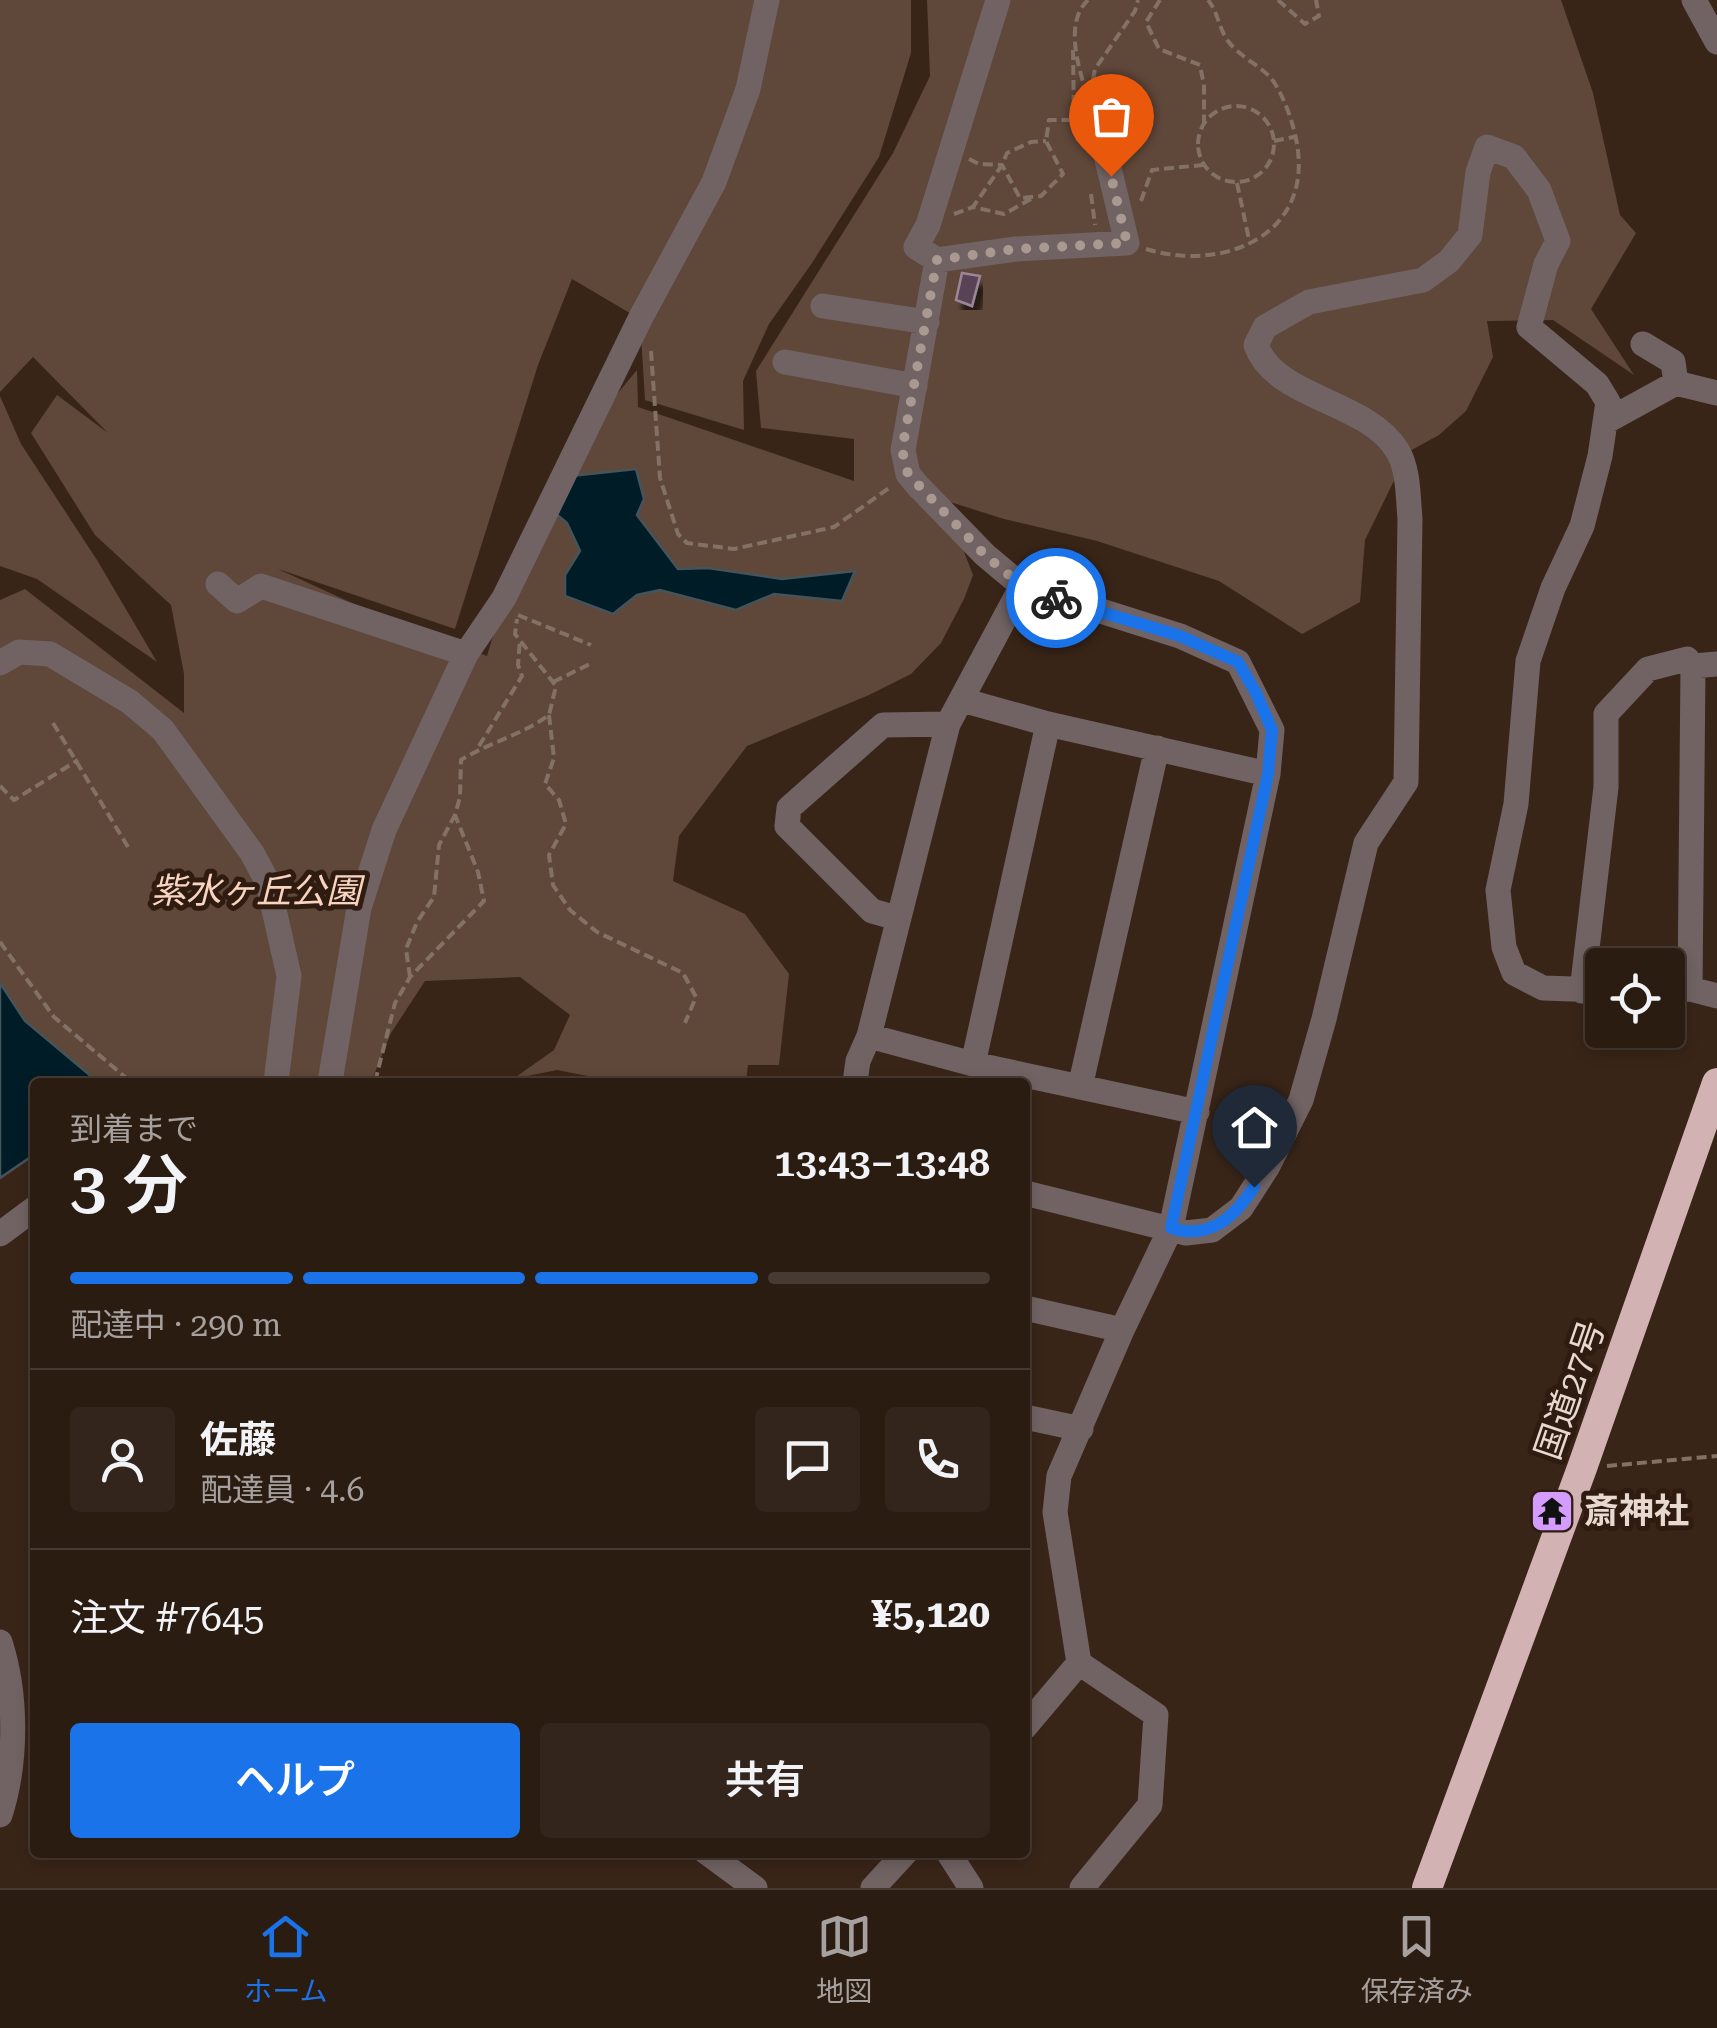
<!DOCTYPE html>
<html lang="ja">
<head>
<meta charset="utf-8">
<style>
	body { margin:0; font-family:"Roboto Serif","Noto Sans JP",serif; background:#33251b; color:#f1f3f6; height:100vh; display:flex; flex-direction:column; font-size:38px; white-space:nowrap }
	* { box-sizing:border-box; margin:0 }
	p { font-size:32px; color:#a6a19f }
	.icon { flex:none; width:55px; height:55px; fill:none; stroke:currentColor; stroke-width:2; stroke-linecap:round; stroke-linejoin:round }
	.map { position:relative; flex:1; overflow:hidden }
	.sheet { position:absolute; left:30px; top:1078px; width:1000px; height:780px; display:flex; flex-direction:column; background:#2b1c12; border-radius:10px; box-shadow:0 5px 15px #0003,0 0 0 2px #473a32 }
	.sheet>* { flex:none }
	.fabs { position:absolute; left:1585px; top:948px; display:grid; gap:20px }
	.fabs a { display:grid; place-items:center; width:100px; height:100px; border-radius:10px; background:#2b1c12; box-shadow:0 5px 15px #0003,0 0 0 2px #473a32; font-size:50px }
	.pin { position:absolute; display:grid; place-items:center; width:85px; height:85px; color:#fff; margin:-102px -42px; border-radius:50% 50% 50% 0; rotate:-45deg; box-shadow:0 0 10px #0007 }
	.pin .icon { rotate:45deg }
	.courier { position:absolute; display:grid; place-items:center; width:100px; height:100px; margin:-50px; border:8px solid #1a73e8; border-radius:50%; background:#fff; color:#222; box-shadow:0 2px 12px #0007 }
	.overview em { font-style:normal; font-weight:600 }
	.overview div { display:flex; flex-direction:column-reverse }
	.overview { display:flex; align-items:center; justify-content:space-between; height:170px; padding:0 40px }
	h1 { font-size:65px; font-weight:600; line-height:75px }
	.bar { display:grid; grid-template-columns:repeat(4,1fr); gap:15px 10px; align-content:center; height:120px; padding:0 40px }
	.bar i { height:12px; border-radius:8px; background:#473a32 }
	.bar .active { background:#1a73e8 }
	.bar p { grid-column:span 4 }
	.line { display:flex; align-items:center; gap:25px; padding:0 40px; border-top:2px solid #473a32 }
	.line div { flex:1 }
	.round { display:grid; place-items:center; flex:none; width:105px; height:105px; border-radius:10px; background:#33251b }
	.button { display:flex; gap:20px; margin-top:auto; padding:20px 40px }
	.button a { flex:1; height:115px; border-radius:10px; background:#1a73e8; color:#fff; font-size:40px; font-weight:600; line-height:115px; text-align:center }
	.button a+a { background:#33251b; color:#f1f3f6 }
	.tab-bar { display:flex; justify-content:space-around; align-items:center; height:140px; border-top:2px solid #473a32; background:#2b1c12; font-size:28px; color:#a6a19f }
	.tab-bar a { display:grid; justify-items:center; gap:5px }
	.tab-bar .active { color:#1a73e8 }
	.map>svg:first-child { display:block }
	.green { fill:#5f4739 }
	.water { fill:#001c27; stroke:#45545a; stroke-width:2.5 }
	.building { fill:#584354; stroke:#9c8597; stroke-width:2.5; filter:url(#shadow) }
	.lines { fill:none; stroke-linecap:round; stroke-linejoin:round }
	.path { stroke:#837166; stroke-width:4; stroke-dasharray:10 5; stroke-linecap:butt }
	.minor { stroke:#716364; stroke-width:25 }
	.highway { stroke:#d3b2b3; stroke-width:30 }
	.done { stroke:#aa9990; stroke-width:10; stroke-dasharray:0 18 }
	.route { stroke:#1a73e8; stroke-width:12 }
	.labels { text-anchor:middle; stroke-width:10; stroke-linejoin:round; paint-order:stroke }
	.park-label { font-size:35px; font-style:italic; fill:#f9d5c1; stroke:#2f1b0f }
	.street-label { font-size:35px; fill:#e7d8d0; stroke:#2f1b0f }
	.poi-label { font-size:35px; font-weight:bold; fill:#e7d8d0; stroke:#2f1b0f; text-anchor:start }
</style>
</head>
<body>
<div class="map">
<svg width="1717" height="1888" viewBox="0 0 1717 1888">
	<defs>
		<filter id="shadow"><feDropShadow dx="6" dy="11" stdDeviation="2.5" flood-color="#0009"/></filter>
	</defs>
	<rect width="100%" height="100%" fill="#392518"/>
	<path class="green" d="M0 0H911V53L879 157 812 263 769 324 743 381 744 430 645 400 640 319 572 279 538 365 455 629 278 569 378 615 487 656 495 629 568 453 637 370 638 407 854 481V439L761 428 756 371 893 153 930 76 927 0H1561L1593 93 1620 215 1636 233 1591 309 1634 375 1553 320 1487 321 1493 357 1466 411 1439 435 1408 452 1365 540 1360 602 1302 634 1219 581 1097 541 1004 519 944 500 973 575 964 599 941 643 911 674 869 695 747 746 679 836 673 881 745 914 789 974 779 1065H748L746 1082H618L557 1070 513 1079 554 1050 570 1015 520 977 425 981 391 1033 371 1082H98L25 1021 0 983V600L25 589 184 713V674L171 605 95 535 31 433 57 395 108 433 33 357 0 392Z
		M0 396 21 444 97 560 157 662 37 579 0 566Z"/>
	<path class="water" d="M636 469 644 499 637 515 678 569 708 568 782 579 855 571 842 601 774 594 736 610 660 590 637 595 613 614 565 596V575L580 551 567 523 555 513 571 476Z
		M0 983 25 1021 98 1082H35V1154L0 1178Z"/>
	<path class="building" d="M962 273 980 276 972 306 956 300Z"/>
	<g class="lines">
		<path class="path" d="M1088 0C1058 28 1087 91 1097 124
			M1160 0 1146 22 1159 49 1200 65 1204 86V123
			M1278 0 1305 24 1319 16 1316 0
			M1073 50 1074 120
			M1198 144a38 38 0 1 1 76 0a38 38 0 1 1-76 0Z
			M1099 124 1092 85 1095 69 1135 11 1138 0
			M1274 141 1294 137
			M969 159 979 164 1002 165 1020 198 1041 196 1063 174 1046 141 1049 120H1074L1082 137
			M1237 183 1250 244
			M1091 194 1095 225
			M1031 199 1004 214 973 207 1002 165 1007 153 1031 142 1046 141
			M1141 201 1152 170 1203 165
			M954 214 973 207
			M1146 249C1225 273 1316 234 1296 139 1293 122 1281 88 1269 76 1257 64 1238 55 1228 41 1219 29 1218 12 1208 0
			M651 351 660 478 678 534 687 543 734 549 834 527 892 486
			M518 615 591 645
			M553 682 592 663
			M549 715 554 758 545 784 559 800 566 824 549 855 553 885 570 910 597 932 683 973 696 997 685 1023
			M53 723 128 847
			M479 746 522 676 518 665 520 639
			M0 786 14 800 78 760
			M0 942 54 1017 131 1082
			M410 977 406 949 417 922 434 897 439 845 455 815
			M375 1082 395 1003 410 977 484 901 478 872 455 815 460 797 461 760C490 742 522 735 549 715L556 686 515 634 517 619
			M1607 1466 1717 1456"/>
		<path class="minor" d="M998 0 928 225 916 247 937 260 1016 249 1127 243 1103 143
			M1694 0 1717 42
			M937 260 903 450 908 474 918 486 985 555 1022 586 1180 636 1238 662 1272 730 1268 774 1171 1228 1122 1330 1059 1476 1055 1512 1079 1663 1156 1715 1150 1805 1082 1888
			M823 306 927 322
			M1643 344 1673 362 1676 383
			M785 362 915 386
			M1605 422 1676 383 1717 393
			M218 584 237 601 261 586 466 654
			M0 663 19 652 50 654 130 702 163 730 252 853 268 883 289 976 276 1082
			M962 700 1048 724 1268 774
			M897 918 872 911 787 826 789 808 883 725 948 724
			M1690 989 1693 666
			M1668 990 1690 989 1717 996
			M1582 991 1606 787V714L1648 669 1687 659 1693 666 1717 664
			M869 1036 973 1064 1197 1112
			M973 1064 1048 724
			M330 1082 359 908 384 830 466 654 504 598 641 317 714 182 748 89 767 0
			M855 1082 858 1061 869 1036 948 724 1022 586
			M1080 1087 1157 748
			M1025 1193 1186 1233 1212 1230 1241 1208 1268 1166 1301 1100 1324 1019 1366 843 1406 782 1410 519C1408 498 1409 469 1397 450 1366 400 1275 399 1256 345L1265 327 1309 302 1423 280 1449 261 1470 235 1478 172 1487 147 1514 157 1539 190 1558 241 1546 264 1529 327 1597 384 1608 402 1600 456 1582 526 1553 588 1528 661 1516 804 1498 890 1504 947 1514 973 1543 988 1602 990
			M0 1234 35 1208
			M1025 1308 1122 1330
			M1025 1417 1081 1429
			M0 1642C17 1695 17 1762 0 1815
			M1025 1727 1079 1663
			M706 1852 755 1888
			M948 1852 971 1888
			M873 1888 906 1852"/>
		<path class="highway" d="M1427 1888 1582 1468 1717 1083"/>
	</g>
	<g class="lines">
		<path class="done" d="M1056 598 1022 586 985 555 908 474 902 450 937 260 1016 249 1127 243 1111 176"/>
		<path class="route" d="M1056 598 1180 636 1238 662 1256 693 1272 730 1268 774 1171 1228C1209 1240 1234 1218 1254 1187"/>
	</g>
	<defs>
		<g id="temple-square" transform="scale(2.25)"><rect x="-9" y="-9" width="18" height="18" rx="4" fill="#d49cfc" stroke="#2f1b0f"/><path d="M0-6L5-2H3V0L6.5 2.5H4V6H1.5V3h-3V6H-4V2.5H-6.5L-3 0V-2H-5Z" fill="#111"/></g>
	</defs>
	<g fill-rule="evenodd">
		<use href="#temple-square" x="1552" y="1511"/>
	</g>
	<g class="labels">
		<g class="park-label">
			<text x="256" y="903">紫水ヶ丘公園</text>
		</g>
		<g class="street-label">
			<text transform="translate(1570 1390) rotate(-71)" y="12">国道27号</text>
		</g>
		<g class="poi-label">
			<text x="1584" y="1523">斎神社</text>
		</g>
	</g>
</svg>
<div class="fabs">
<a><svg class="icon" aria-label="locate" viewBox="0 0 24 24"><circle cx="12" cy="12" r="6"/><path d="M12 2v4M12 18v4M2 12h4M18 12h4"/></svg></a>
</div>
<div class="pin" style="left:1111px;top:176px;background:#ea580c"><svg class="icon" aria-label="bag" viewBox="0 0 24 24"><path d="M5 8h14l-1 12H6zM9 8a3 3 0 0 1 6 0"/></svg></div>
<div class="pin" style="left:1254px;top:1187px;background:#1f2937"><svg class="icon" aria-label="home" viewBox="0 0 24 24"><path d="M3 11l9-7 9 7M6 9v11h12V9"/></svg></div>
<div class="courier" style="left:1056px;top:598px"><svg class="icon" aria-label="bike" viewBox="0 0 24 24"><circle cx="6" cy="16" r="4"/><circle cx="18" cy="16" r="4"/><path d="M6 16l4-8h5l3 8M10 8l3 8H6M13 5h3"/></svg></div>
<section class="sheet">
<div class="overview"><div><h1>3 分</h1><p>到着まで</p></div><em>13:43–13:48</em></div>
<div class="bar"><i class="active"></i><i class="active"></i><i class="active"></i><i></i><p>配達中 · 290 m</p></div>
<div class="line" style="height:180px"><a class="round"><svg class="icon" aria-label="person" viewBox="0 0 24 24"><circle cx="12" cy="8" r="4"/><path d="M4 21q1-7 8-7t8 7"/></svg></a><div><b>佐藤</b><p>配達員 · 4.6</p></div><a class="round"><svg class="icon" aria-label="chat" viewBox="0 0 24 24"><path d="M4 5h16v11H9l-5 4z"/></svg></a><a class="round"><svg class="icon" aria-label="phone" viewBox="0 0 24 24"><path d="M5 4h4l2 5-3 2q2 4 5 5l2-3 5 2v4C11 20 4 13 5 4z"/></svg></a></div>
<div class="line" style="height:130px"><div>注文 #7645</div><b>¥5,120</b></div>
<div class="button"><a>ヘルプ</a><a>共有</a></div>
</section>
</div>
<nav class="tab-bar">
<a class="active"><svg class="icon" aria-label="home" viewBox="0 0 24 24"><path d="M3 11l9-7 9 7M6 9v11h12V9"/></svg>ホーム</a>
<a><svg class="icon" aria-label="map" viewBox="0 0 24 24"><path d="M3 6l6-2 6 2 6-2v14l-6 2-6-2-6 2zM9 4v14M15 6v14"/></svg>地図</a>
<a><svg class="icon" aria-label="saved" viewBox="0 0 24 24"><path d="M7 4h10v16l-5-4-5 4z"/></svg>保存済み</a>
</nav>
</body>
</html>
